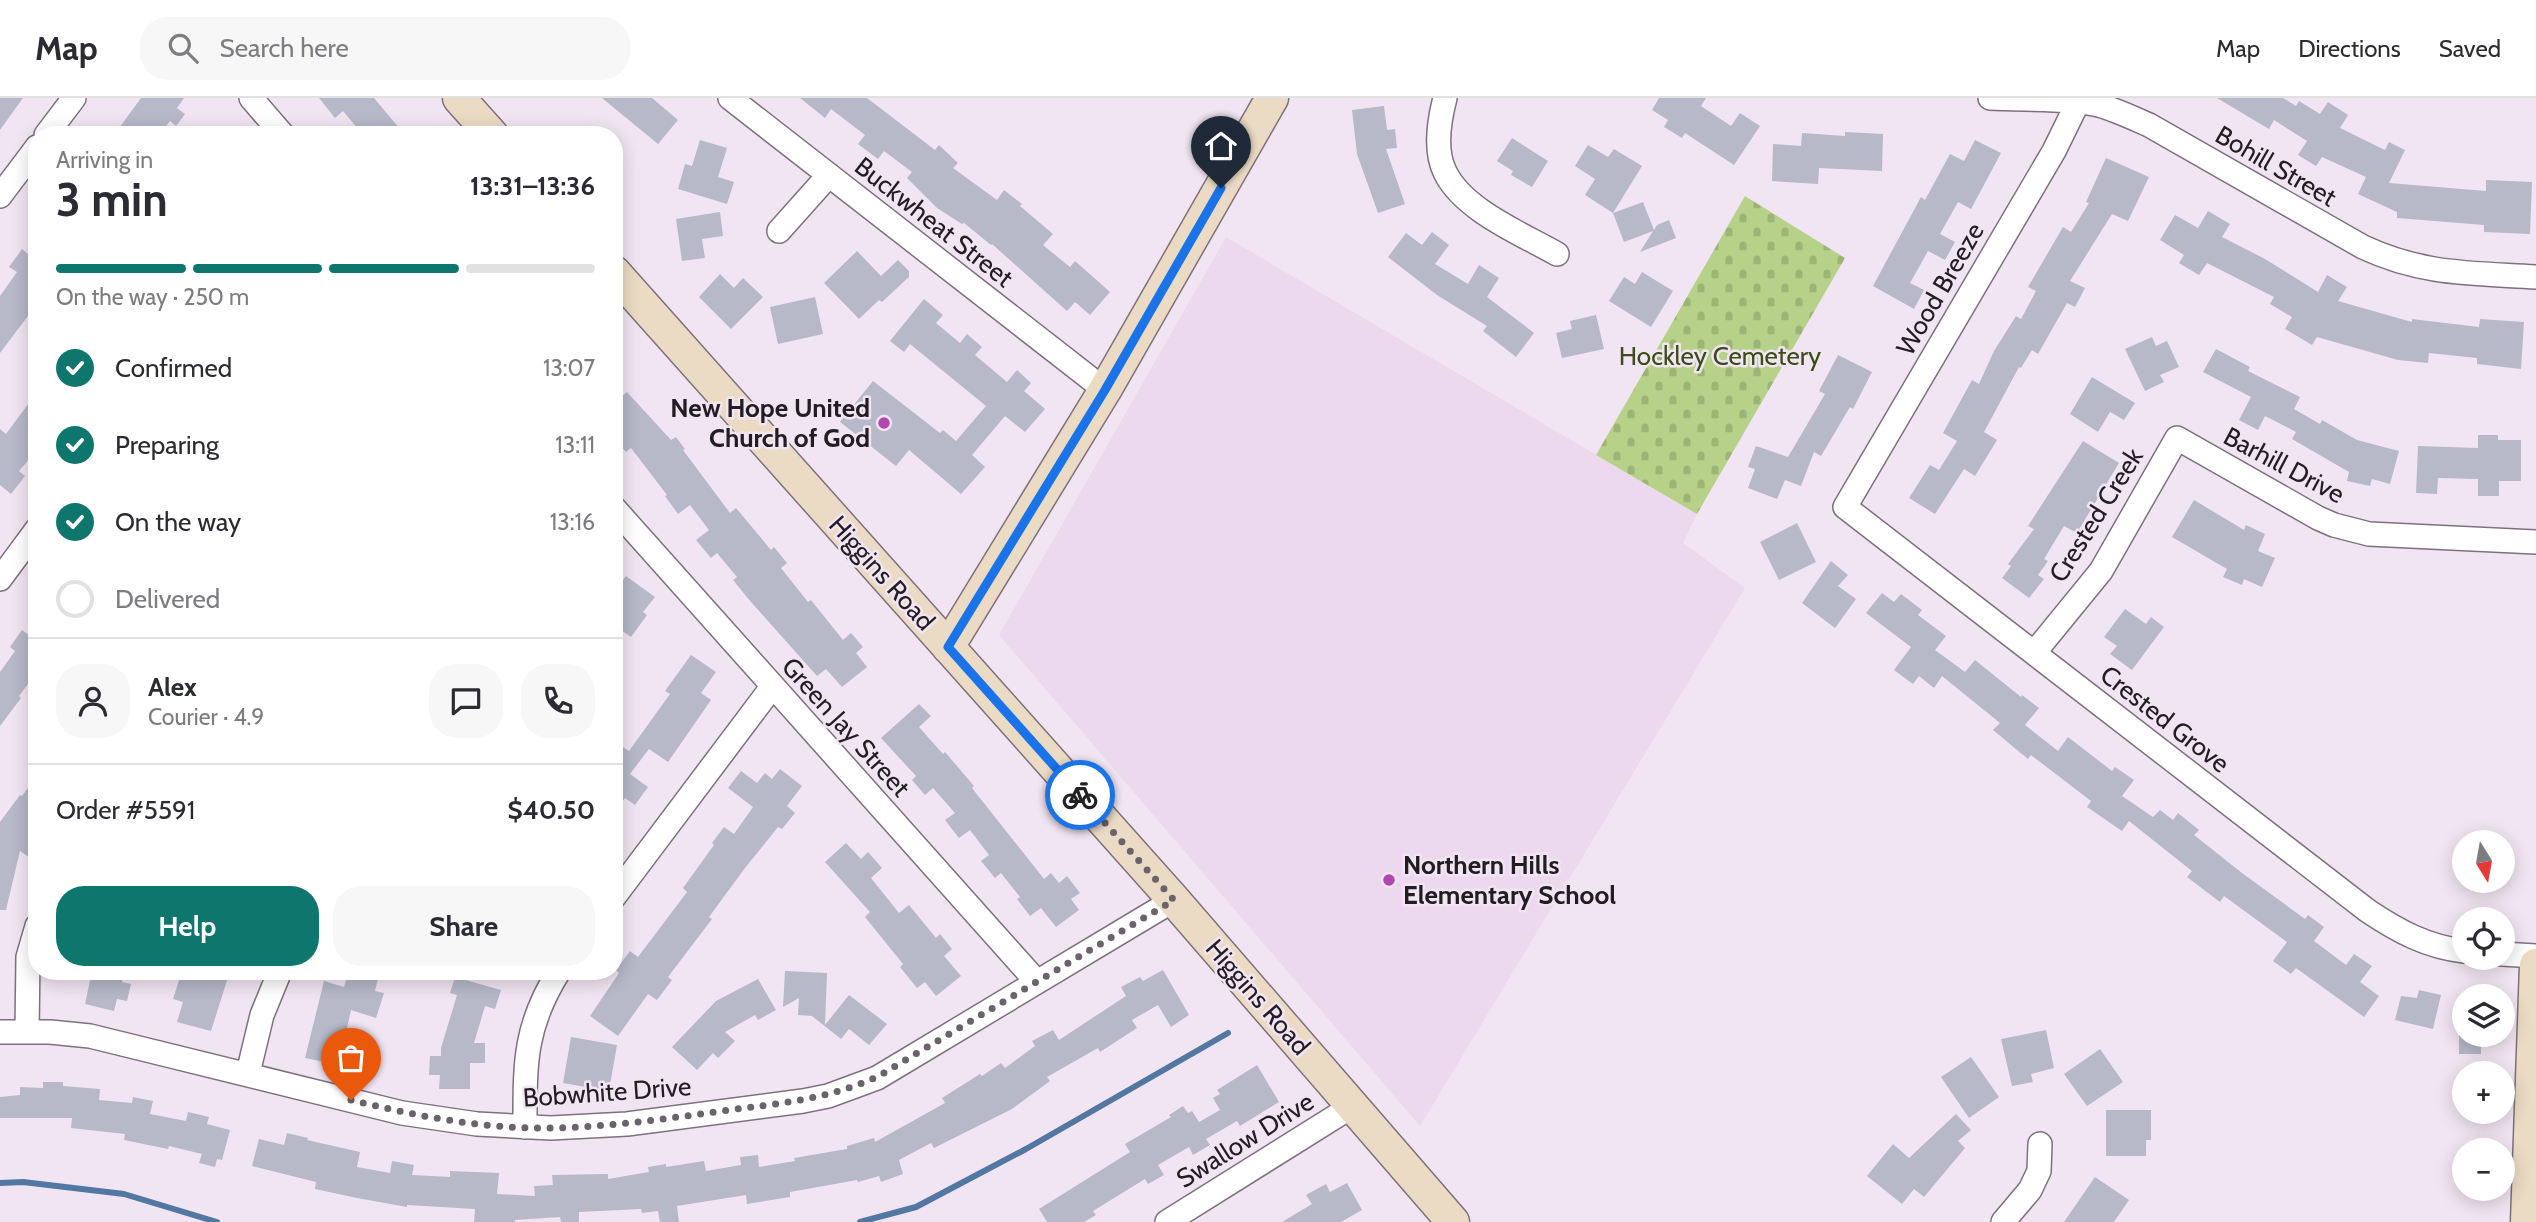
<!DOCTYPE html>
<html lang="en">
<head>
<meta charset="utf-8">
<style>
	body { margin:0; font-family:Cabin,sans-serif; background:#f7f7f7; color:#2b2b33; height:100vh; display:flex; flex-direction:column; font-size:26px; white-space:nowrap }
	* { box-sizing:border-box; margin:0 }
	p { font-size:23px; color:#7c7c81 }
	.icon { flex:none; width:38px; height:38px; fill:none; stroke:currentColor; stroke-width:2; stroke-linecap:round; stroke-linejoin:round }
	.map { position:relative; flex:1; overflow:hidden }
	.details { position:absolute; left:28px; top:28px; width:595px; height:854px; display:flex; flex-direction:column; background:#fff; border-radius:28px; box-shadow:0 4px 18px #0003 }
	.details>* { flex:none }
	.needle { width:46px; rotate:169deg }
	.fabs { position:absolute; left:2452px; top:732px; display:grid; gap:14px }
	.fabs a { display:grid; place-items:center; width:63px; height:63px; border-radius:50%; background:#fff; box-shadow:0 4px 18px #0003; font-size:35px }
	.pin { position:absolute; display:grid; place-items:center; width:60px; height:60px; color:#fff; margin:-72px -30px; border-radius:50% 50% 50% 0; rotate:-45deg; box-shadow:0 0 7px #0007 }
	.pin .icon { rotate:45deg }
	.courier { position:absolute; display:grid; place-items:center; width:70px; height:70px; margin:-35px; border:5px solid #1a73e8; border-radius:50%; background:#fff; color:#222; box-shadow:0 2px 9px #0007 }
	.overview em { font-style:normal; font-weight:700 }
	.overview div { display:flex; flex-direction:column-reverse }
	.overview { display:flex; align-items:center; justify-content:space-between; height:119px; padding:0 28px }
	h1 { font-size:46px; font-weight:700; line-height:52px }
	.bar { display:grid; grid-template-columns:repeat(4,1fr); gap:10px 7px; align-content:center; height:84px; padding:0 28px }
	.bar i { height:9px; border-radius:5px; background:#e1e1e2 }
	.bar .selected { background:#0f766e }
	.bar p { grid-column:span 4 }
	.line { display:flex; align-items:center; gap:18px; padding:0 28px; border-top:2px solid #e1e1e2 }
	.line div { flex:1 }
	.round { display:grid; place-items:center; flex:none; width:74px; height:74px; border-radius:28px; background:#f7f7f7 }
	ol { padding:0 28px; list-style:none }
	li { display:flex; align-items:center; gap:21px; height:77px }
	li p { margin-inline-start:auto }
	li .icon { padding:7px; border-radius:50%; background:#0f766e; color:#fff; stroke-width:4 }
	li:last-child { color:#7c7c81 }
	li i { width:38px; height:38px; border:4px solid #e1e1e2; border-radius:50% }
	.button { display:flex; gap:14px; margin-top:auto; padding:14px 28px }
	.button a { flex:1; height:80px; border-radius:28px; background:#0f766e; color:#fff; font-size:28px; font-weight:700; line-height:80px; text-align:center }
	.button a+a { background:#f7f7f7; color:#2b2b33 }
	header { display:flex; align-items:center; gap:42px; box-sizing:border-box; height:98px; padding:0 35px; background:#fff; border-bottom:2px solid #e1e1e2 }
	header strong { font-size:33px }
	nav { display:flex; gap:38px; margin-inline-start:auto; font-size:24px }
	.search { width:490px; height:63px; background:#f7f7f7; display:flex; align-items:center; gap:18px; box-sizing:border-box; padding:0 24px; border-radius:28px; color:#7c7c81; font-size:26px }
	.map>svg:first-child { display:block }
	.built { fill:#ecd9ed }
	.cemetery { fill:url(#cemetery-stones) }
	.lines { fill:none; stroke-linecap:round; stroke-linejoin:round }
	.stream { stroke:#5278a1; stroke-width:6 }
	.building { fill:#b7b8c8 }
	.street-casing { stroke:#7d717d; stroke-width:26 }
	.secondary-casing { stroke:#7d717d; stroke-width:35 }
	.street { stroke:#fff; stroke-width:23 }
	.secondary { stroke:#ebdbc4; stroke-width:32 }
	.done { stroke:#6b636b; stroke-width:7; stroke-dasharray:0 12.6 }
	.route { stroke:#1a73e8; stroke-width:9 }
	.poi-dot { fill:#af49ae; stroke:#f2e5f3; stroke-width:2.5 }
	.labels { text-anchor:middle; stroke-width:5; stroke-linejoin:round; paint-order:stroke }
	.street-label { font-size:26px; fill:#221d22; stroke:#f2e5f3 }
	.park-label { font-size:26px; fill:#3a4c17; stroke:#f2e5f3 }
	.poi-label { font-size:26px; font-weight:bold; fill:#221d22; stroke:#f2e5f3; text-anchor:end }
</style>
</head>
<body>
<header>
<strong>Map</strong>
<div class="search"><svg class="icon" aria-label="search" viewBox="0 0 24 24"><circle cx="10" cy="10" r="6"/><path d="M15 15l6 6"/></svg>Search here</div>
<nav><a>Map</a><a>Directions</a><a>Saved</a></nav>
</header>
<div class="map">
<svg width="2536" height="1124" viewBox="0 0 2536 1124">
	<defs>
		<pattern id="cemetery-stones" width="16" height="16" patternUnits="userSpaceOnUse" patternTransform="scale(1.75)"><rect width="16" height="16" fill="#b6d289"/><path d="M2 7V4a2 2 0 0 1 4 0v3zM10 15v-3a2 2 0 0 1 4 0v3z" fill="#9cb476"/></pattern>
	</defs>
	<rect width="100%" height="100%" fill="#f2e5f3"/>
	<path class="built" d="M1226 139 1697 416 1683 445 1745 490 1420 1028 999 537Z"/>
	<path class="cemetery" d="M1745 98 1845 160 1697 416 1596 357Z"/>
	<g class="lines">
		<path class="stream" d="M0 1085 23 1084 124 1096 217 1124
			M860 1124 916 1109 1026 1051 1228 935"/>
	</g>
	<path class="building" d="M0 0H23L0 32Z
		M141 0H184L177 10 185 16 176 28 170 23 159 37H114Z
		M319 0H374L405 37H363L343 13 335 20Z
		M602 0H652L678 22 658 46Z
		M800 0H867L935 52 939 47 958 65 953 70 997 102 1004 92 1022 106 1020 108 1053 136 1043 147 1070 169 1075 163 1110 194 1090 217 1075 204 1067 213 992 146 991 147 964 125 962 126 937 110 907 80 912 74 884 53 878 61 858 46 865 37 831 11 825 20Z
		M1659 0H1706L1701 8 1731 28 1740 15 1760 28 1734 67 1685 35 1682 40 1664 29 1668 22 1652 12Z
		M2217 0H2283L2296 8 2299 3 2320 16 2328 4 2348 17 2340 30 2385 52 2389 44 2405 52 2389 85 2486 93V82L2532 84 2530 136 2484 134V127L2397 120V114L2358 96 2366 79 2322 59 2316 68 2298 57 2307 43 2274 22 2269 31Z
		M1384 8 1387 32 1395 31 1397 50 1386 51 1405 106 1378 115 1357 56 1352 12Z
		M1845 34 1883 36 1882 73 1819 70 1818 86 1772 83 1773 46 1801 48 1802 35 1845 38Z
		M1512 40 1548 63 1532 89 1511 77 1513 73 1497 63Z
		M700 42 727 50 718 79 734 84 727 106 678 91 685 66 692 68Z
		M1975 42 2001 55 1971 111 1958 104 1940 136 1955 144 1945 162 1928 153 1910 185 1924 192 1914 211 1873 188 1921 99 1925 102 1950 56 1964 63Z
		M1588 47 1608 59 1614 51 1642 68 1613 115 1585 97 1595 81 1575 68Z
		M2106 60 2149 79 2128 123 2112 116 2070 183 2085 190 2075 209 2067 205 2038 256 2032 252 2021 270 2019 269 1984 334 1997 342 1975 378 1964 371 1935 416 1909 400 1930 367 1939 372 1957 343 1943 335 1972 282 1979 286 1994 253 2016 218 2021 221 2036 193 2028 189 2063 129 2071 134 2089 105 2086 104Z
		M1643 104 1654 132 1657 127 1669 122 1676 140 1640 154 1653 133 1624 144 1613 115Z
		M2208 113 2230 126 2222 139 2265 161 2318 194 2327 177 2347 189 2338 203 2412 224V221L2479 229 2480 221 2524 224 2521 271 2477 266V260L2429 255 2428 265 2398 262 2317 239 2312 247 2285 231 2292 219 2270 206 2274 199 2207 165 2199 177 2179 165 2184 157 2160 142 2175 117 2198 130Z
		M720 114 723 138 702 141 705 160 682 163 676 121Z
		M1432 134 1449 147 1435 166 1468 186 1479 167 1499 180 1487 199 1534 235 1516 259 1483 233 1487 228 1437 197 1388 159 1406 135 1422 147Z
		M37 143V206L0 255V198L17 174 9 169 22 151 28 156Z
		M857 153 881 178 898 162 909 173V179L882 204 879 202 859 221 824 185Z
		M1642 174 1673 193 1651 229 1609 203 1624 179 1635 186Z
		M720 176 734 190 743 180 763 199 731 231 699 199Z
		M815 199 823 236 778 246 770 209Z
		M924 201 943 217 936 225 960 245 967 236 982 249 975 257 1007 284 1017 272 1031 285 1024 293 1045 311 1025 334 1005 318 972 357 985 369 961 396 909 352 896 368 840 324 873 283 940 335 943 332 956 343 986 308 910 246 904 254 890 243Z
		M1596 217 1604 251 1562 260 1556 235 1572 231 1570 223Z
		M2152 239 2156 248 2167 243 2179 269 2160 277 2164 284 2145 293 2125 251Z
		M2216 251 2250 269 2248 273 2300 299 2294 311 2320 326 2322 322 2357 342 2399 353 2390 386 2372 381 2370 388 2347 383 2349 374 2292 341 2296 334 2265 318 2258 332 2239 322 2251 299 2203 274Z
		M1838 257 1872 274 1853 311 1850 309 1821 358 1814 354 1801 388 1785 382 1777 401 1748 390 1755 371 1748 369 1756 348 1788 359 1825 296 1819 293Z
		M2092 279 2135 305 2124 322 2110 314 2098 334 2070 316Z
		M614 288 622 298 627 294 671 342 676 339 685 351 683 352 730 415 736 410 771 452 774 449 787 465 781 470 808 504 811 502 843 542 851 535 863 549 856 555 867 569 842 589 826 571 817 578 751 504 733 482 737 479 717 455 711 460 696 442 709 432 690 407 678 416 665 398 667 397 631 350 626 354 614 341V337L621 331 614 324Z
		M37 294V352L19 373 25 378 11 396 0 387V331L6 336Z
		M2478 337H2498V342H2521V383H2499V398H2478V381L2438 380 2437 396 2416 395 2418 348 2478 350Z
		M2083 343 2119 365 2077 435 2064 428 2044 461 2048 463 2038 477 2044 481 2029 500 2002 480 2011 468 2008 466 2034 431 2028 428Z
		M2194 402 2244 432 2246 427 2265 436 2258 453 2275 460 2262 489 2244 481 2242 487 2223 479 2227 471 2172 439Z
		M1797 425 1816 464 1779 482 1760 444Z
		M1831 463 1848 477 1838 488 1856 501 1835 530 1802 505Z
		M626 478 655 499 643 514 647 517 631 539 614 527V494Z
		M1882 495 1894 504 1901 496 1922 512 1918 517 1946 538 1935 552 1965 574 1975 562 2021 599 2022 597 2039 610 2025 627 2058 653 2068 639 2112 673 2115 669 2134 682 2122 698 2153 719 2160 712 2173 722 2178 715 2199 732 2194 737 2242 775 2305 821 2308 817 2324 829 2314 843 2346 867 2354 856 2372 868 2360 884 2379 898 2364 919 2296 870 2291 876 2273 863 2287 844 2224 798 2220 804 2187 779 2192 773 2129 723 2122 733 2087 709 2091 703 2031 657 2028 661 1993 632 2000 625 1942 578 1934 590 1919 578 1913 586 1894 572 1911 549 1866 515Z
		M2125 511 2146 526 2151 519 2164 529 2132 572 2110 556 2117 548 2104 539Z
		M22 532 37 543V574L19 598 21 600 0 628V574L15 553 10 549Z
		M691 557 716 574 701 595 711 602 668 664 649 651 630 676 648 689 635 707 625 700 614 714V643L629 653 670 596 665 593Z
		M919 606 931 618 919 629 943 656 945 654 974 688 972 690 1044 781 1051 775 1059 785 1067 778 1080 795 1071 801 1079 812 1056 829 1041 810 1030 818 1017 801 1020 799 1001 775 995 780 981 763 989 757 970 732 959 740 945 722 955 715 933 690 925 697 912 682 916 678 881 640Z
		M780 671 802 688 787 708 795 715 782 731 778 729 745 770 709 819 712 821 668 879 672 882 657 902 648 896 618 938 590 918 619 875 616 872 630 853 638 859 687 794 683 790 714 747 712 745 724 729 734 736 753 709 728 690 741 673 757 685 765 675 772 681Z
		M37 678V724L30 734 37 739V748L29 759 20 753 6 812H0V724L20 697 22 698Z
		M846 745 861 761 868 754 882 770 871 780 899 815 909 807 936 840 940 836 952 851 944 858 961 878 936 898 925 884 917 890 900 869 903 866 865 819 870 814 825 764Z
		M1163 872 1189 917 1171 929 1158 907 1132 922 1137 930 1100 954 1098 950 1047 979 1050 983 1012 1011 934 1050 931 1045 899 1062 903 1076 881 1084 879 1078 858 1084 857 1082 790 1094V1099L747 1106 746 1097 677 1108 679 1124H660L658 1113 642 1115 641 1111 579 1114V1124H561L560 1119 515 1122V1124H474L475 1111 407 1107V1109L357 1100 315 1091 316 1084 252 1068 259 1041 284 1047 287 1035 308 1040 307 1042 360 1054 357 1069 390 1075 392 1063 414 1067 412 1077 450 1079V1073L499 1075 497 1096 535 1098 534 1088 553 1087 552 1077 608 1076V1081L649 1074 648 1069 666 1066V1069L704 1063 706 1073 741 1067 740 1059 758 1057 759 1069 795 1063 794 1060 847 1051V1048L874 1040 875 1044 945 1005 942 1000 980 976 982 978 1001 965 1005 970 1035 948 1032 943 1053 932 1059 942 1126 898 1121 889 1140 879 1143 883Z
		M92 873H124L122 884 131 886 127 903 117 901 114 913 85 906Z
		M182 873H230L211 933 177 924 183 904 173 901Z
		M349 873H380L375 893 384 895 376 920 351 912 339 967 305 960 324 883 344 889Z
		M785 873 827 875 825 927 849 897 887 926 869 947 849 931 841 941 812 918 798 917 799 900 783 909Z
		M455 879 501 892 495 911 485 908 474 945H485V965H470V991H439L440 977H429L430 958H441V950L457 897 450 895Z
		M758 881 776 912 758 922 755 917 725 934 735 943 718 960 713 955 697 972 672 949 716 903Z
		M2419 892 2441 897 2433 931 2395 922 2401 898 2417 900Z
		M2046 932 2054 970 2031 976 2033 984 2012 988 2001 941Z
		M2459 936H2481V956H2459Z
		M571 939 617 947 609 993 563 985Z
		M2100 951 2123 984 2087 1008 2064 976Z
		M1971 959 1999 999 1969 1020 1941 979Z
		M1257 967 1279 1004 1240 1028 1237 1023 1206 1041 1210 1047 1193 1057 1189 1049 1158 1067 1164 1077 1148 1086 1145 1081 1093 1113 1096 1117 1084 1124H1047L1039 1111 1130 1054 1125 1046 1171 1019 1169 1017 1183 1008 1188 1015 1192 1013 1199 1024 1220 1012 1213 1000 1220 996 1217 992Z
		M43 984H63V988L100 991 99 1002 132 1005 133 999 153 1003 150 1016 186 1023 188 1014 209 1019 207 1026 230 1032 222 1062 217 1061 215 1069 199 1065 202 1056 169 1048 168 1051 124 1042 125 1036 71 1030 72 1020H0V999L20 997V989L43 990Z
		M2106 1012H2151V1042H2146V1058H2106Z
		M1956 1016 1971 1032 1958 1043 1965 1050 1924 1099 1914 1091 1902 1106 1867 1078 1893 1046 1909 1060Z
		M2095 1079 2129 1102 2114 1124H2064Z
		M1347 1085 1362 1112 1341 1124H1282L1312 1106 1306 1097 1326 1086 1330 1094Z"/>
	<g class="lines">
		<g class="street-casing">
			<path id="street" d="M251 0 283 37
				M730 0 1105 292
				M1445 0C1439 23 1434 52 1445 74 1463 112 1522 136 1557 156
				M1990 0C2023 2 2068 0 2099 7 2116 12 2133 20 2149 27L2363 149C2423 177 2471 175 2536 179
				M2080 0 2054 53 1845 409 2368 813C2398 833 2427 849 2464 853
				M46 37 74 0
				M0 98 37 49
				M779 133 829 77
				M614 410 1037 884
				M0 481 37 431
				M2034 555 2101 473 2177 340 2318 420 2334 427 2369 436 2536 444
				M614 799 772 589
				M2502 856 2536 858
				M0 934H50L90 938 402 1015 477 1026 551 1030 627 1026 803 1003 828 998 877 980 1174 802
				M27 934 28 859 37 828
				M248 975 262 917 280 873
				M525 1029C525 965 524 929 559 873
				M1167 1124 1354 1007
				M2003 1124 2030 1092 2039 1073 2040 1046"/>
		</g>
		<g class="secondary-casing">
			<path id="secondary" d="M459 0 492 37
				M614 174 1174 802 1453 1124
				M948 549 1105 292 1272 0
				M2527 1124 2536 867"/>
		</g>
		<use href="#street" class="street"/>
		<use href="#secondary" class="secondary"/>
	</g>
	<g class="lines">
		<path class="done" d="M351 1002C416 1018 483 1031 551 1030 608 1029 665 1021 721 1013 776 1006 825 1002 877 979L1174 802 1080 697"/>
		<path class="route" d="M1080 697 948 549 1105 292 1221 90"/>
	</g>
	<g class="poi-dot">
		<circle cx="884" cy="325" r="7"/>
		<circle cx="1389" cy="782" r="7"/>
	</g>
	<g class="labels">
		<g class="street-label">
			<text transform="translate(2276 68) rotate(30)" y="9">Bohill Street</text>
			<text transform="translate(934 124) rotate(38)" y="9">Buckwheat Street</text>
			<text transform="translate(1940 191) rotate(-60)" y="9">Wood Breeze</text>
			<text transform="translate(2284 367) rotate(28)" y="9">Barhill Drive</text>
			<text transform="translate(2096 417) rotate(-58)" y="9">Crested Creek</text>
			<text transform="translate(882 475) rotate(48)" y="9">Higgins Road</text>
			<text transform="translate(2165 621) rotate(38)" y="9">Crested Grove</text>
			<text transform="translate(846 629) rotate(48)" y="9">Green Jay Street</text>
			<text transform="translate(1258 899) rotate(49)" y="9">Higgins Road</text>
			<text transform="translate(607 994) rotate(-4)" y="9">Bobwhite Drive</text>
			<text transform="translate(1245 1042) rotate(-32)" y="9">Swallow Drive</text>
		</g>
		<g class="park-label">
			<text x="1720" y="267">Hockley Cemetery</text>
		</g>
		<g class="poi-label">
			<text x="870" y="319">New Hope United<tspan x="870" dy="30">Church of God</tspan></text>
			<text x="1403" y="776" text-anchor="start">Northern Hills<tspan x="1403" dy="30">Elementary School</tspan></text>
		</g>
	</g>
</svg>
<div class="fabs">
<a><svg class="needle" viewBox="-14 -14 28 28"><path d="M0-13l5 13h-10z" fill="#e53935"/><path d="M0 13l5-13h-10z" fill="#7c7c81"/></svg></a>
<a><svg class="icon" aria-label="locate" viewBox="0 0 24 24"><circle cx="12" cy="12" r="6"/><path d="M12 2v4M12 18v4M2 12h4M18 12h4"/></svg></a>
<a><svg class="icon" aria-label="layers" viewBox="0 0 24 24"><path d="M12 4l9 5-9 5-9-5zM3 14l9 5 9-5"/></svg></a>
<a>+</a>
<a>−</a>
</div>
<div class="pin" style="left:351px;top:1002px;background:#ea580c"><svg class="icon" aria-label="bag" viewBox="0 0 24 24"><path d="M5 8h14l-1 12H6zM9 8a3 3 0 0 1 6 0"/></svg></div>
<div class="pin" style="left:1221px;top:90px;background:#1f2937"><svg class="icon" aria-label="home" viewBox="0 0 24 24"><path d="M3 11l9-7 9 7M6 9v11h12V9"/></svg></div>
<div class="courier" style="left:1080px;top:697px"><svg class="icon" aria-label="bike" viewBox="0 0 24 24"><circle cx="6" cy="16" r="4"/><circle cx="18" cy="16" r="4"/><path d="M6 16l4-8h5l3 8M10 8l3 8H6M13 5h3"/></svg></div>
<section class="details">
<div class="overview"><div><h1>3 min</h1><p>Arriving in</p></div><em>13:31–13:36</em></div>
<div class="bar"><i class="selected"></i><i class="selected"></i><i class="selected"></i><i></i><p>On the way · 250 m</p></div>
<ol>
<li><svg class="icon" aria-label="check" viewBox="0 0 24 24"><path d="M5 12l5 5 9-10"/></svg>Confirmed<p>13:07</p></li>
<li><svg class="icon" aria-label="check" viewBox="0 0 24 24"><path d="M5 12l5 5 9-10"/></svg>Preparing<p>13:11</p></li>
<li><svg class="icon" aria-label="check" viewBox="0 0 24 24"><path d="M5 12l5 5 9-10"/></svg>On the way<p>13:16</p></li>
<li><i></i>Delivered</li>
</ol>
<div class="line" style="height:126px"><a class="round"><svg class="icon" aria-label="person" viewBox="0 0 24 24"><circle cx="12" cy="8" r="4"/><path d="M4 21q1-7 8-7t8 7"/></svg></a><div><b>Alex</b><p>Courier · 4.9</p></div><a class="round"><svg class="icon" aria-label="chat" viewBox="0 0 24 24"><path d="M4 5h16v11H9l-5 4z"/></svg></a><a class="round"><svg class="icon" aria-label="phone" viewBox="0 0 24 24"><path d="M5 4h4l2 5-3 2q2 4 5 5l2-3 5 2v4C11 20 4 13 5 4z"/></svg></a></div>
<div class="line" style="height:91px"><div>Order #5591</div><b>$40.50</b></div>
<div class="button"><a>Help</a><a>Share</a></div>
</section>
</div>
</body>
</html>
